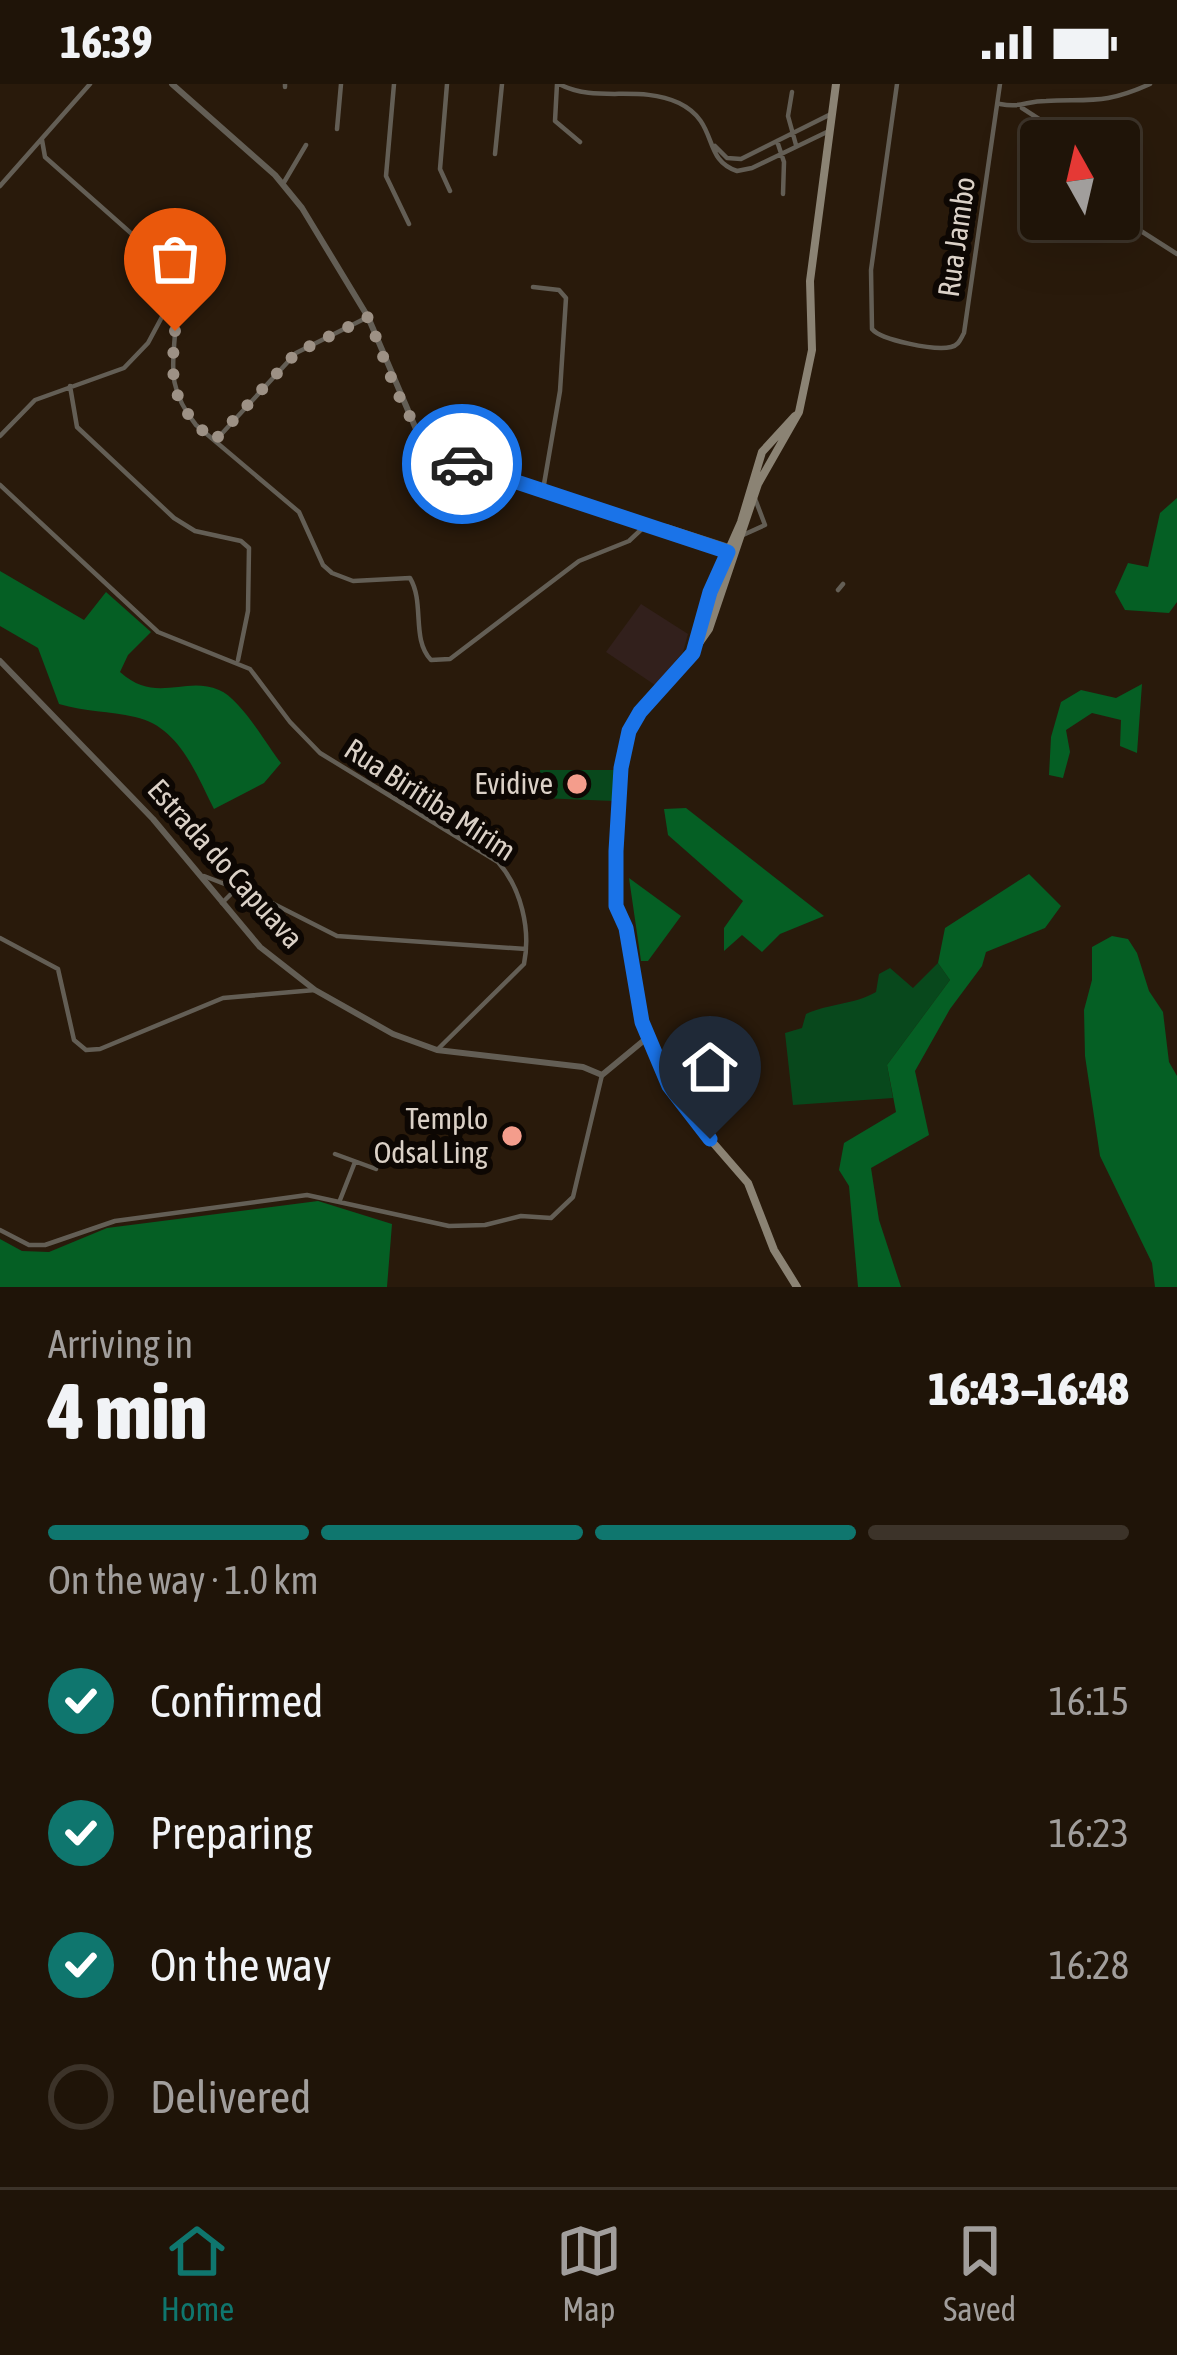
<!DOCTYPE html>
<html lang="en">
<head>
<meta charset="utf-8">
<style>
	body { margin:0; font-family:"Asap Condensed",sans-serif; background:#271d12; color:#f1f3f6; height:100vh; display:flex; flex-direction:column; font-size:45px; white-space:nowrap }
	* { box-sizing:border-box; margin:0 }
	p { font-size:39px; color:#a19e9c }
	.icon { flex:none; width:66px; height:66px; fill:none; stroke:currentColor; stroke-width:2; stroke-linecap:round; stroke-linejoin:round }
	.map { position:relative; height:1203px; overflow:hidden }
	.side { display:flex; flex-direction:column; background:#1f1408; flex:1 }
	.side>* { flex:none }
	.needle { width:78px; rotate:352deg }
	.controls { position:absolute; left:1020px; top:36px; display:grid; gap:24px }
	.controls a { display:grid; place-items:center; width:120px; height:120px; border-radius:12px; background:#1f1408; box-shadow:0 12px 48px #0002,0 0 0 3px #3c3329; font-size:60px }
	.pin { position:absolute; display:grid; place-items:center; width:102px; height:102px; color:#fff; margin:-123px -51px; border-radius:50% 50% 50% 0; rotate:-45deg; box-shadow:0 0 12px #0007 }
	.pin .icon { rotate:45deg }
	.courier { position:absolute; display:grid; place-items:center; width:120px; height:120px; margin:-60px; border:9px solid #1a73e8; border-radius:50%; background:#fff; color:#222; box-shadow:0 3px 15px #0007 }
	.head em { font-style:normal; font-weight:800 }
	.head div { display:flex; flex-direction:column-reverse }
	.head { display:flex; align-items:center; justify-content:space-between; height:204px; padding:0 48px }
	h1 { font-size:78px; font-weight:800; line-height:90px }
	.bar { display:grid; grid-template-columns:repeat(4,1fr); gap:18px 12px; align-content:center; height:144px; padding:0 48px }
	.bar i { height:15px; border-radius:9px; background:#3c3329 }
	.bar .on { background:#0f766e }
	.bar p { grid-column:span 4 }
	ol { padding:0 48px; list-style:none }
	li { display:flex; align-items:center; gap:36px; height:132px }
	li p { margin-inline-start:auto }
	li .icon { padding:12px; border-radius:50%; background:#0f766e; color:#fff; stroke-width:4 }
	li:last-child { color:#a19e9c }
	li i { width:66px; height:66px; border:6px solid #3c3329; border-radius:50% }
	.status { display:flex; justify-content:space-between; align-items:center; height:84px; padding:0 60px; background:#1f1408; direction:ltr }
	.status svg { height:33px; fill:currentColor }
	.tab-bar { display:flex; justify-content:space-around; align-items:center; height:168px; border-top:3px solid #3c3329; background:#1f1408; font-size:33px; color:#a19e9c }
	.tab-bar a { display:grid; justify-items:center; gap:6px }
	.tab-bar .on { color:#0f766e }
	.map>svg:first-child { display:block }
	.commercial { fill:#32201c }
	.green { fill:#08481c }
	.forest { fill:#055f24 }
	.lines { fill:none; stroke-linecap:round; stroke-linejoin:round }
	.minor { stroke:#635e55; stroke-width:4.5 }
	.tertiary { stroke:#635e55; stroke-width:6 }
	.secondary { stroke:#8b8374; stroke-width:8 }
	.done { stroke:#9d9185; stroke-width:12; stroke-dasharray:0 21.6 }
	.route { stroke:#1a73e8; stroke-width:15 }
	.poi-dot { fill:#f49d8c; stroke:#0d0703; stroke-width:4.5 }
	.labels { text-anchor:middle; stroke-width:12; stroke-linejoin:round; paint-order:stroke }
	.street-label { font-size:30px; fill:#dbd1c7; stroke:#0d0703 }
	.poi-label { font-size:30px; fill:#dbd1c7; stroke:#0d0703; text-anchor:end }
</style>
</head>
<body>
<div class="status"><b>16:39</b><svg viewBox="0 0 49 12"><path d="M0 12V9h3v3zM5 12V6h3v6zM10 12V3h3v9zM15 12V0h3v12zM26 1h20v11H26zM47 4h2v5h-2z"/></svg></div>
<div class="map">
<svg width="1177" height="1203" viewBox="0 0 1177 1203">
	<rect width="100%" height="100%" fill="#291a0b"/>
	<path class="commercial" d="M641 520 688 550 683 568 655 601 606 568Z"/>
	<path class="green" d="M540 686H614L613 717 540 714Z
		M938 879 950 896 887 981 893 1014 793 1021 785 949 802 944 806 930C830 919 853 921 876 908L879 890 890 884 913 904Z"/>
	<path class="forest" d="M1177 414V518L1169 529 1125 526 1115 508 1128 479 1148 483 1160 429Z
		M0 487 84 536 106 508 151 548 128 571 120 588C157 621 184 591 219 606 241 615 266 660 281 679L264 699 214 725C196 690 179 642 135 633 109 627 85 628 59 620L38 564 0 542Z
		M1142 600 1137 669 1120 662 1121 636 1092 629 1066 646 1070 668 1063 694 1049 691 1051 653 1061 618 1081 606 1116 614Z
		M686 724 824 832 780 850 762 868 742 851 724 867V844L743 817 668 751 664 725Z
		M1029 790 1061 822 1045 844 986 868 982 882 950 925 915 987 929 1051 871 1084 879 1136 901 1203H858L849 1102 839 1086 844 1059 896 1028 887 981 950 896 938 879 945 844Z
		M629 794 681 832 648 877H641Z
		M1112 852 1128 855 1137 869 1149 907 1163 928 1169 978 1177 992V1203H1155L1152 1179 1100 1072 1085 972 1084 926 1092 896V863Z
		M318 1117 392 1140 387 1203H0V1155L22 1167 49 1168 107 1144Z"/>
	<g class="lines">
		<path class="minor" d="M394 0 386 92 409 140
			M447 0 440 85 450 107
			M557 0 555 37 580 58
			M559 0C597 20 638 0 679 19 720 39 701 75 737 87L752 84 829 47
			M897 0 871 186 872 245C881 256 935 267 951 263 959 261 960 256 964 249L1000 0
			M285 3V0
			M792 8 788 32 796 61
			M1000 20C1022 24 1026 17 1046 17 1092 15 1106 20 1150 0
			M1022 24 1039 35 1055 57
			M337 45 341 0
			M777 57 784 78 783 110
			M715 62 727 74 741 75 831 30
			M495 70 502 0
			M283 100 306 61
			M0 102 90 0
			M1119 133 1177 170
			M533 203 559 206 566 214 560 307 543 406
			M172 206C185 262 154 289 196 341L299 428 323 481 332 489 353 497 410 494C425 519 411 555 431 576L450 575 579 477 629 457 646 441
			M70 302 77 343 174 434 195 447 241 457 249 464 248 527 238 576
			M0 352 35 316 124 284 148 259 170 218V198L159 174 45 73 42 56
			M216 356 296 269 368 233
			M0 401 158 548 250 585 290 638 320 669 498 778C521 804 531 845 524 880L437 966
			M743 451 765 441 754 412
			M838 506 843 500
			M204 792 266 816 337 852 526 865
			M222 819 238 803
			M0 854 58 885 74 956 86 966 100 965 223 914 315 906
			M335 1070 376 1085
			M340 1116 355 1078
			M0 1146 29 1161H45L115 1137 307 1111 449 1142 485 1141 521 1132 551 1134 573 1113 602 991"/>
		<path class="tertiary" d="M172 0 275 91 302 124 368 233 416 345 432 365 464 381 646 441 667 443 729 463
			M660 445 727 468
			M0 577 153 735 260 863 315 906 393 950 437 966 583 983 602 991 648 953"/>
		<path class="secondary" d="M693 567 710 508 741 438 762 368 795 332
			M797 1203 774 1166 748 1099 689 1031 663 989 636 916 625 844 617 822 616 767 621 684 629 647 640 628 681 585 709 545 758 400 799 328 812 266 810 197 836 0"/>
	</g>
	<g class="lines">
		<path class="done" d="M175 247C170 302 172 320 214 357L296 269 368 233C390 286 405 357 462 380"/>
		<path class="route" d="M462 380 728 468 710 508 693 569 640 628 629 647 621 684 616 767V822L626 844 642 938 669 1002 710 1055"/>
	</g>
	<g class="poi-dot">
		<circle cx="577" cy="700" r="12"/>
		<circle cx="512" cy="1052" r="12"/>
	</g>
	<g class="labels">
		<g class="street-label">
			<text transform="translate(957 153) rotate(-82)" y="10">Rua Jambo</text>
			<text transform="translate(430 716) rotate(33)" y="10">Rua Biritiba Mirim</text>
			<text transform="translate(225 780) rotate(48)" y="10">Estrada do Capuava</text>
		</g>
		<g class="poi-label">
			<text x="553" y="710">Evidive</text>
			<text x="488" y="1045">Templo<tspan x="488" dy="34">Odsal Ling</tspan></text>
		</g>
	</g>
</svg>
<div class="controls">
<a><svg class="needle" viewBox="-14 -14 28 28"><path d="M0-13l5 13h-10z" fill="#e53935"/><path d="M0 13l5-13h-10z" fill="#a19e9c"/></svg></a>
</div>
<div class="pin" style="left:175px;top:247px;background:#ea580c"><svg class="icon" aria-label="bag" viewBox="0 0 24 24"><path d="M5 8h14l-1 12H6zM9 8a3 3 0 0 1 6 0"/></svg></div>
<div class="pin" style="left:710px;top:1055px;background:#1f2937"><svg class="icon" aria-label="home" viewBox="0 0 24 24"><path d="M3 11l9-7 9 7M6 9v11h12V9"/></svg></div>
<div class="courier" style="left:462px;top:380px"><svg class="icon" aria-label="car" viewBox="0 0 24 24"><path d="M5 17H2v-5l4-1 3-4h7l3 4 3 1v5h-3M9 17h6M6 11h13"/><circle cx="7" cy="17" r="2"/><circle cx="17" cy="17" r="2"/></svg></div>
</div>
<section class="side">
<div class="head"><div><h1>4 min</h1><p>Arriving in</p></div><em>16:43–16:48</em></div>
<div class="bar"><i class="on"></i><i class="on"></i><i class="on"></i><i></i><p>On the way · 1.0 km</p></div>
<ol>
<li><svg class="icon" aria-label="check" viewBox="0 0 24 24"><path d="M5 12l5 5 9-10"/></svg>Confirmed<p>16:15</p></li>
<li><svg class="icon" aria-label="check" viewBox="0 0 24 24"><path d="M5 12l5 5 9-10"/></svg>Preparing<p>16:23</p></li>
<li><svg class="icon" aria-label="check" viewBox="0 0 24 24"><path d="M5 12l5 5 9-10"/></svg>On the way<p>16:28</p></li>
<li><i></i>Delivered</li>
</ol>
</section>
<nav class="tab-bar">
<a class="on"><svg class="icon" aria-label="home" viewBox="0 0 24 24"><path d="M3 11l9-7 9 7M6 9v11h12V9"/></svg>Home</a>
<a><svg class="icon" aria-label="map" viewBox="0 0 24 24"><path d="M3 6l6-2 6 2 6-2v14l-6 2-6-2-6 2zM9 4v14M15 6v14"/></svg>Map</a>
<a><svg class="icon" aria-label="saved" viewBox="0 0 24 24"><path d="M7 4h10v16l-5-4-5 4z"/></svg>Saved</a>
</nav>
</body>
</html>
